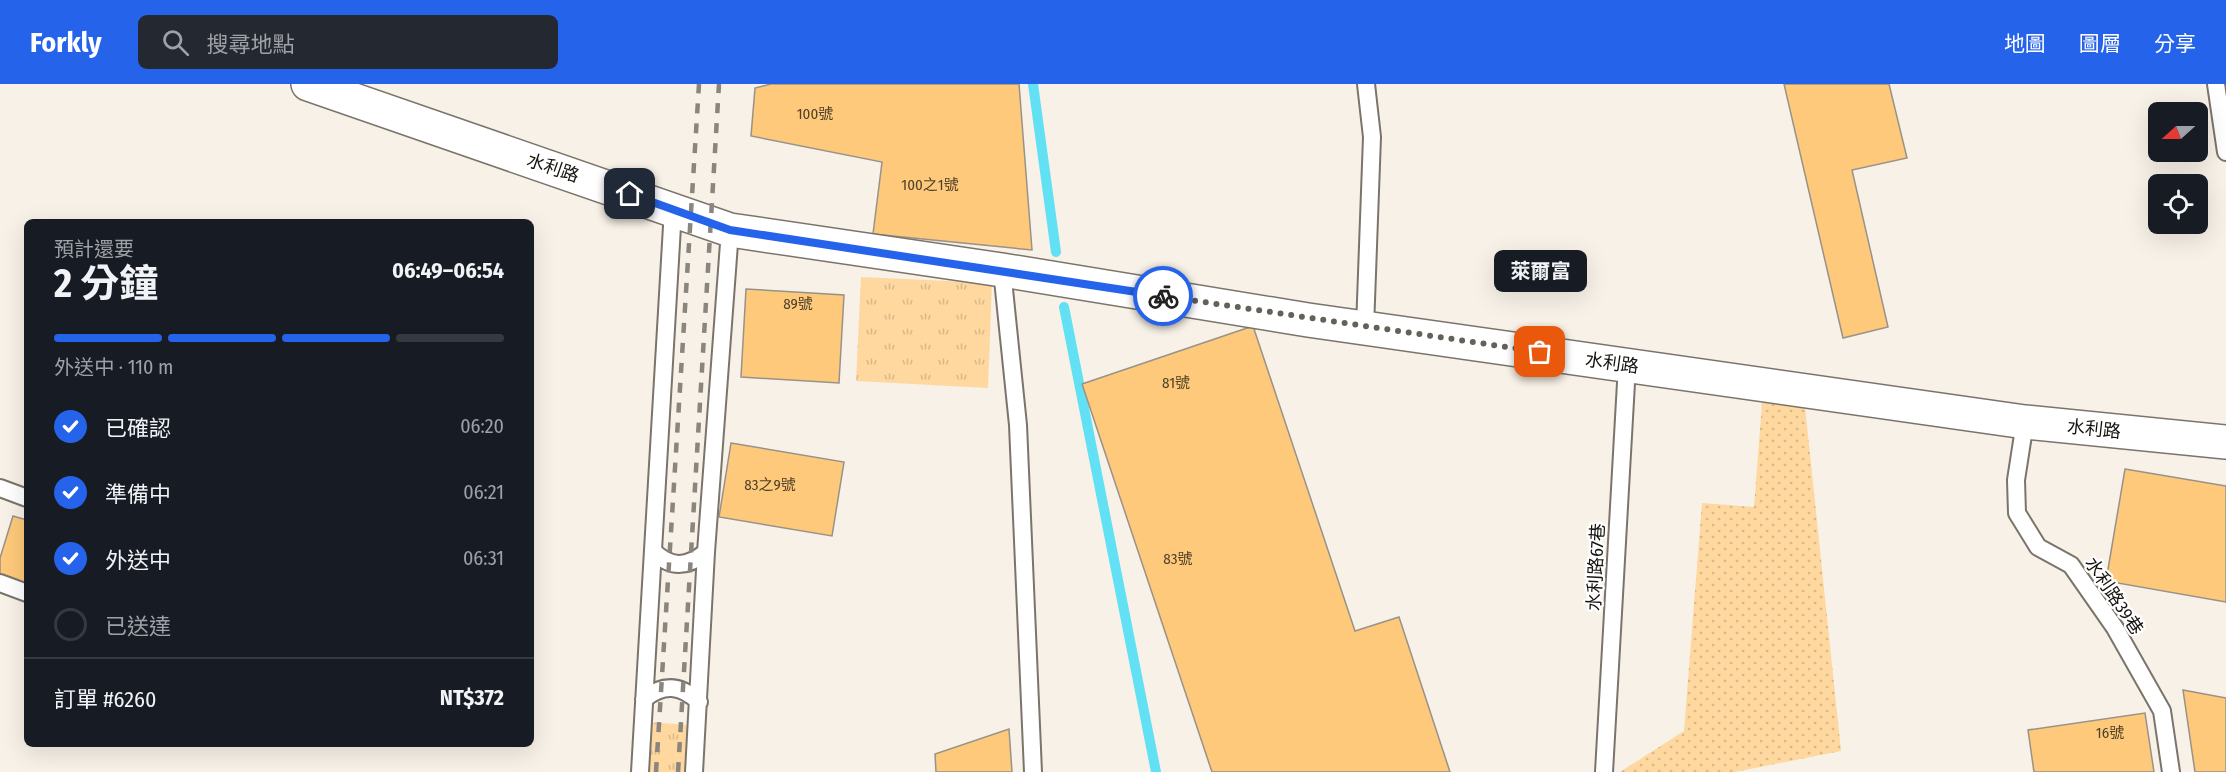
<!DOCTYPE html>
<html lang="zh-TW">
<head>
<meta charset="utf-8">
<style>
	body { margin:0; font-family:"Fira Sans Condensed","Noto Sans TC",sans-serif; background:#242831; color:#f1f3f6; height:100vh; display:flex; flex-direction:column; font-size:22px; white-space:nowrap }
	* { box-sizing:border-box; margin:0 }
	p { font-size:20px; color:#9ea1a6 }
	.icon { flex:none; width:33px; height:33px; fill:none; stroke:currentColor; stroke-width:2; stroke-linecap:round; stroke-linejoin:round }
	.map { position:relative; flex:1; overflow:hidden }
	.details { position:absolute; left:24px; top:135px; width:510px; height:528px; display:flex; flex-direction:column; background:#171b24; border-radius:9px; box-shadow:0 6px 24px #0002 }
	.details>* { flex:none }
	.needle { width:39px; rotate:249deg }
	.buttons { position:absolute; left:2148px; top:18px; display:grid; gap:12px }
	.buttons a { display:grid; place-items:center; width:60px; height:60px; border-radius:9px; background:#171b24; box-shadow:0 6px 24px #0002; font-size:30px }
	.pin { position:absolute; display:grid; place-items:center; width:51px; height:51px; color:#fff; margin:-26px; border-radius:12px; box-shadow:0 3px 9px #0006 }
	.courier { position:absolute; display:grid; place-items:center; width:60px; height:60px; margin:-30px; border:4px solid #2563eb; border-radius:50%; background:#fff; color:#222; box-shadow:0 2px 8px #0007 }
	.bubble { position:absolute; height:42px; border-radius:9px; background:#171b24; box-shadow:0 6px 24px #0002; font-size:20px; font-weight:700; line-height:42px; text-align:center }
	.head em { font-style:normal; font-weight:700 }
	.head div { display:flex; flex-direction:column-reverse }
	.head { display:flex; align-items:center; justify-content:space-between; height:102px; padding:0 30px }
	h1 { font-size:39px; font-weight:700; line-height:45px }
	.bar { display:grid; grid-template-columns:repeat(4,1fr); gap:9px 6px; align-content:center; height:72px; padding:0 30px }
	.bar i { height:8px; border-radius:4px; background:#363941 }
	.bar .selected { background:#2563eb }
	.bar p { grid-column:span 4 }
	.line { display:flex; align-items:center; gap:15px; padding:0 30px; border-top:2px solid #363941 }
	.line div { flex:1 }
	ol { padding:0 30px; list-style:none }
	li { display:flex; align-items:center; gap:18px; height:66px }
	li p { margin-inline-start:auto }
	li .icon { padding:6px; border-radius:50%; background:#2563eb; color:#fff; stroke-width:4 }
	li:last-child { color:#9ea1a6 }
	li i { width:33px; height:33px; border:3px solid #363941; border-radius:50% }
	header { display:flex; align-items:center; gap:36px; box-sizing:border-box; height:84px; padding:0 30px; background:#2563eb; color:#fff }
	header strong { font-size:28px }
	nav { display:flex; gap:33px; margin-inline-start:auto; font-size:21px }
	.search { width:420px; height:54px; background:#242831; display:flex; align-items:center; gap:15px; box-sizing:border-box; padding:0 21px; border-radius:9px; color:#9ea1a6; font-size:22px }
	.map>svg:first-child { display:block }
	.grass { fill:url(#grass-dots) }
	.park { fill:url(#park-tufts) }
	.lines { fill:none; stroke-linecap:round; stroke-linejoin:round }
	.stream { stroke:#63e1f4; stroke-width:10 }
	.building { fill:#fec97a; stroke:#999288; stroke-width:1.5 }
	.lane-casing { stroke:#7a746b; stroke-width:20 }
	.street-casing { stroke:#7a746b; stroke-width:36 }
	.lane { stroke:#fff; stroke-width:16 }
	.street { stroke:#fff; stroke-width:33 }
	.rail { stroke:#8a857e; stroke-width:4.5; stroke-dasharray:10 10; stroke-linecap:butt }
	.done { stroke:#64615b; stroke-width:6; stroke-dasharray:0 10.8 }
	.route { stroke:#2563eb; stroke-width:8 }
	.labels { text-anchor:middle; stroke-width:4.5; stroke-linejoin:round; paint-order:stroke }
	.number-label { font-size:15px; fill:#4f402a }
	.street-label { font-size:18px; fill:#15130f; stroke:#fff }
</style>
</head>
<body>
<header>
<strong>Forkly</strong>
<div class="search"><svg class="icon" aria-label="search" viewBox="0 0 24 24"><circle cx="10" cy="10" r="6"/><path d="M15 15l6 6"/></svg>搜尋地點</div>
<nav><a>地圖</a><a>圖層</a><a>分享</a></nav>
</header>
<div class="map">
<svg width="2226" height="688" viewBox="0 0 2226 688">
	<defs>
		<pattern id="grass-dots" width="8" height="8" patternUnits="userSpaceOnUse" patternTransform="scale(1.5)"><rect width="8" height="8" fill="#fed89f"/><path d="M2 2h.1M6 6h.1" fill="none" stroke="#d9b888" stroke-width="1.8" stroke-linecap="round"/></pattern>
		<pattern id="park-tufts" width="24" height="20" patternUnits="userSpaceOnUse" patternTransform="scale(1.5)"><rect width="24" height="20" fill="#fed89f"/><path d="M3 7l-1-3M5 7V3M7 7l1-3M15 17l-1-3M17 17v-4M19 17l1-3" fill="none" stroke="#d9b888"/></pattern>
	</defs>
	<rect width="100%" height="100%" fill="#f8f1e7"/>
	<path class="grass" d="M1763 306 1804 313 1841 667 1735 688H1620L1684 647 1702 419 1754 423Z"/>
	<path class="park" d="M861 193 992 199 988 304 856 297Z
		M649 638 690 641 686 688H646Z"/>
	<g class="lines">
		<path class="stream" d="M1033 0 1056 168
			M1064 223 1156 688"/>
	</g>
	<path class="building" d="M771 0H1019L1032 166 873 150 882 78 751 52 755 4Z
		M1784 0H1889L1907 74 1852 86 1888 243 1843 254Z
		M746 205 844 211 839 299 741 293Z
		M1253 242 1355 547 1399 533 1450 688H1212L1082 300Z
		M731 359 844 378 832 452 719 433Z
		M2125 385 2226 402V518L2106 497Z
		M13 432 27 436V503L0 495V474Z
		M2183 606 2226 614V688H2195Z
		M2145 629 2154 688H2034L2028 646Z
		M1009 645 1012 688H936L935 670Z"/>
	<g class="lines">
		<g class="lane-casing">
			<path id="lane" d="M2216 0 2226 68
				M1002 186 1018 341 1033 688
				M1365 244 1372 53 1366 0
				M2025 338 2016 396 2017 429 2038 463 2071 481 2115 544 2162 627 2171 688
				M0 404 27 414
				M653 467C670 484 687 484 706 468
				M0 499 27 509
				M644 615C664 599 681 601 699 618
				M640 688 673 125
				M694 688 706 468 730 146
				M1604 688 1627 281"/>
		</g>
		<g class="street-casing">
			<path id="street" d="M308 0 730 146 1002 186 1308 236 2025 338 2226 358"/>
		</g>
		<use href="#lane" class="lane"/>
		<use href="#street" class="street"/>
		<path class="rail" d="M656 688 699 0
			M678 688 719 0"/>
	</g>
	<g class="lines">
		<path class="done" d="M1163 212 1540 268"/>
		<path class="route" d="M630 110 730 146 1163 212"/>
	</g>
	<g class="labels">
		<g class="number-label">
			<text x="815" y="35">100號</text>
			<text x="930" y="106">100之1號</text>
			<text x="798" y="225">89號</text>
			<text x="1176" y="304">81號</text>
			<text x="770" y="406">83之9號</text>
			<text x="1178" y="480">83號</text>
			<text x="2110" y="654">16號</text>
		</g>
		<g class="street-label">
			<text transform="translate(553 84) rotate(19)" y="6">水利路</text>
			<text transform="translate(1612 279) rotate(8)" y="6">水利路</text>
			<text transform="translate(2094 345) rotate(6)" y="6">水利路</text>
			<text transform="translate(1596 483) rotate(-87)" y="6">水利路67巷</text>
			<text transform="translate(2114 512) rotate(56)" y="6">水利路39巷</text>
		</g>
	</g>
</svg>
<div class="buttons">
<a><svg class="needle" viewBox="-14 -14 28 28"><path d="M0-13l5 13h-10z" fill="#e53935"/><path d="M0 13l5-13h-10z" fill="#9ea1a6"/></svg></a>
<a><svg class="icon" aria-label="locate" viewBox="0 0 24 24"><circle cx="12" cy="12" r="6"/><path d="M12 2v4M12 18v4M2 12h4M18 12h4"/></svg></a>
</div>
<div class="pin" style="left:1540px;top:268px;background:#ea580c"><svg class="icon" aria-label="bag" viewBox="0 0 24 24"><path d="M5 8h14l-1 12H6zM9 8a3 3 0 0 1 6 0"/></svg></div>
<div class="pin" style="left:630px;top:110px;background:#1f2937"><svg class="icon" aria-label="home" viewBox="0 0 24 24"><path d="M3 11l9-7 9 7M6 9v11h12V9"/></svg></div>
<div class="courier" style="left:1163px;top:212px"><svg class="icon" aria-label="bike" viewBox="0 0 24 24"><circle cx="6" cy="16" r="4"/><circle cx="18" cy="16" r="4"/><path d="M6 16l4-8h5l3 8M10 8l3 8H6M13 5h3"/></svg></div>
<div class="bubble" style="left:1494px;top:166px;width:93px">萊爾富</div>
<section class="details">
<div class="head"><div><h1>2 分鐘</h1><p>預計還要</p></div><em>06:49–06:54</em></div>
<div class="bar"><i class="selected"></i><i class="selected"></i><i class="selected"></i><i></i><p>外送中 · 110 m</p></div>
<ol>
<li><svg class="icon" aria-label="check" viewBox="0 0 24 24"><path d="M5 12l5 5 9-10"/></svg>已確認<p>06:20</p></li>
<li><svg class="icon" aria-label="check" viewBox="0 0 24 24"><path d="M5 12l5 5 9-10"/></svg>準備中<p>06:21</p></li>
<li><svg class="icon" aria-label="check" viewBox="0 0 24 24"><path d="M5 12l5 5 9-10"/></svg>外送中<p>06:31</p></li>
<li><i></i>已送達</li>
</ol>
<div class="line" style="height:78px"><div>訂單 #6260</div><b>NT$372</b></div>
</section>
</div>
</body>
</html>
